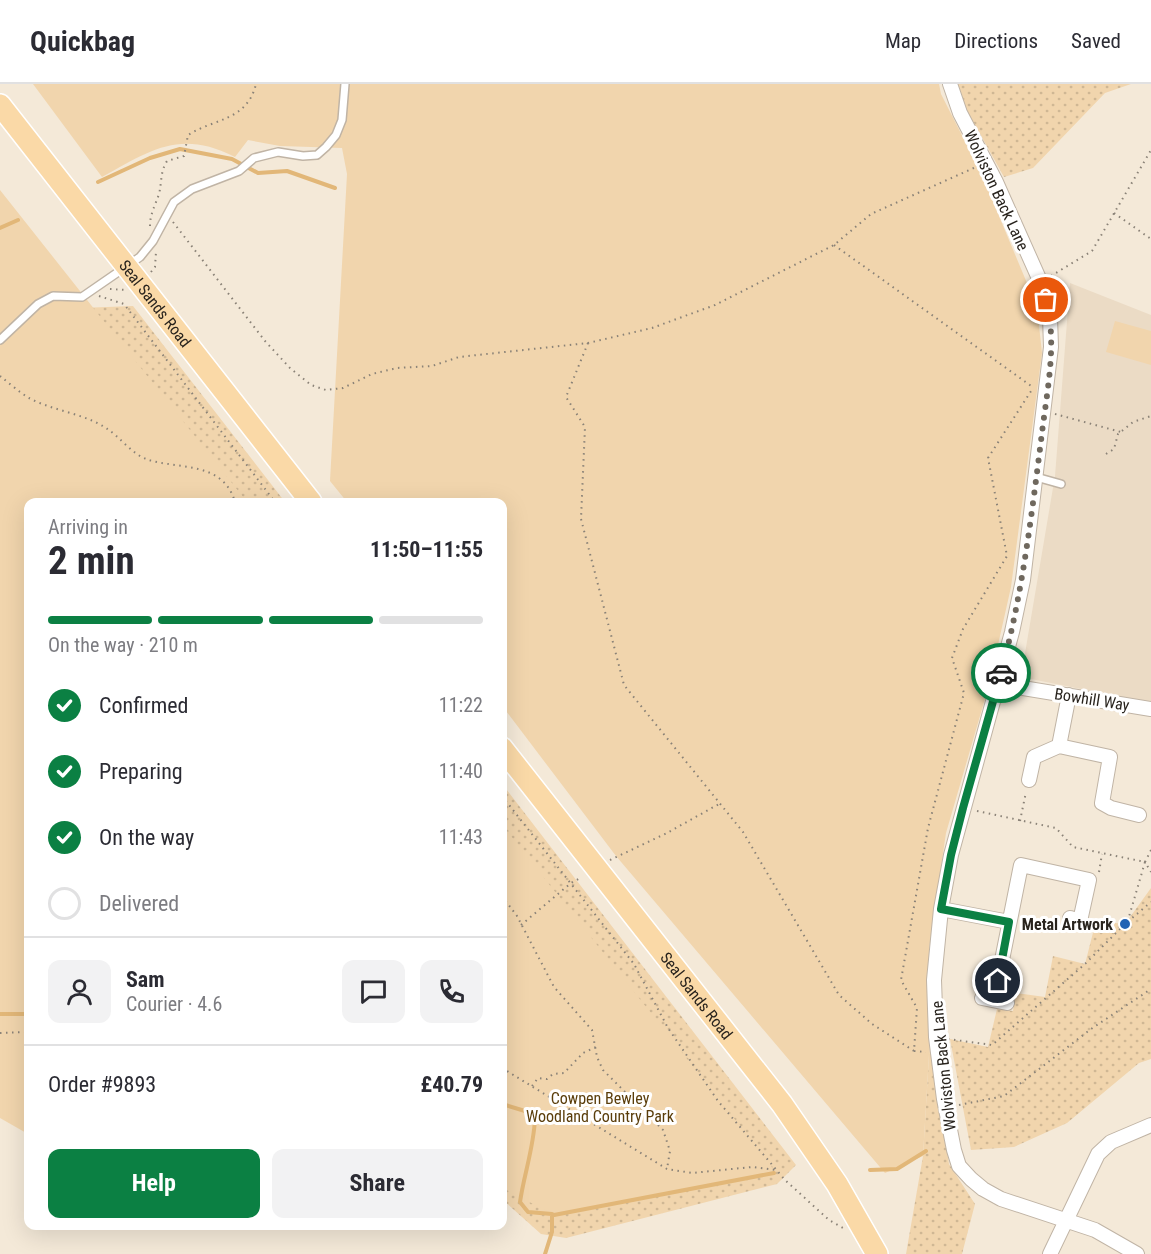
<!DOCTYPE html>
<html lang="en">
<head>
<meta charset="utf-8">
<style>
	body { margin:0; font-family:"Roboto Condensed",sans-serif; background:#f2f2f3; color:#2b2b33; height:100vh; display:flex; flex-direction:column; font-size:22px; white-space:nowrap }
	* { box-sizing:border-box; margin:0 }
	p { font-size:20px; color:#7c7c81 }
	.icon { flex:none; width:33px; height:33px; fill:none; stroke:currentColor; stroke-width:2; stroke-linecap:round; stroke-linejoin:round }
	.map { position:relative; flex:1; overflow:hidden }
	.details { position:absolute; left:24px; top:414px; width:483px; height:732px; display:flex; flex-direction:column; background:#fff; border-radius:12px; box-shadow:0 6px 24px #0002 }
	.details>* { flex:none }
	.pin { position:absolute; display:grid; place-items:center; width:51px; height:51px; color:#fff; margin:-26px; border:3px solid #fff; border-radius:50%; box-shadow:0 2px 6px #0007 }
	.courier { position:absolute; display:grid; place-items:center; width:60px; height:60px; margin:-30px; border:4px solid #0b8043; border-radius:50%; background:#fff; color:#222; box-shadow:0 2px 8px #0007 }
	.summary em { font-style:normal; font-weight:700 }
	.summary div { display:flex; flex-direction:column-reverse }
	.summary { display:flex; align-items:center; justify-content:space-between; height:102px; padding:0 24px }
	h1 { font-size:39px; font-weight:700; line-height:45px }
	.bar { display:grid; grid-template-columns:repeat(4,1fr); gap:9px 6px; align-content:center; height:72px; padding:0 24px }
	.bar i { height:8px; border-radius:4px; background:#e1e1e2 }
	.bar .current { background:#0b8043 }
	.bar p { grid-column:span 4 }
	.line { display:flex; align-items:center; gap:15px; padding:0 24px; border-top:2px solid #e1e1e2 }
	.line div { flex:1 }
	.round { display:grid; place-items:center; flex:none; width:63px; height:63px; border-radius:12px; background:#f2f2f3 }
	ol { padding:0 24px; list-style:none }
	li { display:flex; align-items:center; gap:18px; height:66px }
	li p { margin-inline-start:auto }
	li .icon { padding:6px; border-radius:50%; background:#0b8043; color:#fff; stroke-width:4 }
	li:last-child { color:#7c7c81 }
	li i { width:33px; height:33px; border:3px solid #e1e1e2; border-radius:50% }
	.primary-button { display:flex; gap:12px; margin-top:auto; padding:12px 24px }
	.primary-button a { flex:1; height:69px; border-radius:12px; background:#0b8043; color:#fff; font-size:24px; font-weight:700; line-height:69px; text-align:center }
	.primary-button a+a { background:#f2f2f3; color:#2b2b33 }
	header { display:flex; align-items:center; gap:36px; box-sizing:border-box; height:84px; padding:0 30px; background:#fff; border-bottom:2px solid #e1e1e2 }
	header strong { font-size:28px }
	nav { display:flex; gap:33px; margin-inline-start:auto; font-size:21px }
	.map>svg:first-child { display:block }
	.built { fill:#ebdbc5 }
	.grass { fill:url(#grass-dots) }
	.park { fill:#f1d5ad }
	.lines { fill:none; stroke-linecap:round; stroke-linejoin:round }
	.stream { stroke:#e2b778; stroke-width:4 }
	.service-casing { stroke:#c0b4a5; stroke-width:10 }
	.minor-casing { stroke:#c0b4a5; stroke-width:16 }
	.primary-casing { stroke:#fff; stroke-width:24 }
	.path { stroke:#8a8277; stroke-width:2; stroke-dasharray:1.5 4.5; stroke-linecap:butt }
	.service { stroke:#fff; stroke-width:7 }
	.minor { stroke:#fff; stroke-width:14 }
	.primary { stroke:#fad9a7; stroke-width:21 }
	.done { stroke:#6f685e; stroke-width:6; stroke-dasharray:0 10.8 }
	.route { stroke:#0b8043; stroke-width:8 }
	.poi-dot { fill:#2263b4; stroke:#fff; stroke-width:2 }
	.labels { text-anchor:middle; stroke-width:6; stroke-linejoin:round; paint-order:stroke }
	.street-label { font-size:16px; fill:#28231d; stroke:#fff }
	.poi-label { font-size:16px; font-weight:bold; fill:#28231d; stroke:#fff; text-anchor:end }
	.park-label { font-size:16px; fill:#5a3d0a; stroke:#fff }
</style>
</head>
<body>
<header>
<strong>Quickbag</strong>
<nav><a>Map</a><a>Directions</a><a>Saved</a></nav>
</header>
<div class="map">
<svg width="1151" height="1170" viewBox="0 0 1151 1170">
	<defs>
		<pattern id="grass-dots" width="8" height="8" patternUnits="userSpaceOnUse" patternTransform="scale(1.5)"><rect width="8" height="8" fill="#f1d5ad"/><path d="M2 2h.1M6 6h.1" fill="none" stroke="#cfb794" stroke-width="1.8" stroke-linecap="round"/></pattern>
	</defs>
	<rect width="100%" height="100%" fill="#f4e9d8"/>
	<path class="built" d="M1070 199 1151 231V619L1021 593 1055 392Z"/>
	<path class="grass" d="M957 0H1131L1105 9 1033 84 1004 93 960 14Z
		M133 222 285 418H229L54 225Z
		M503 701 796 1081 777 1100 566 1154 541 1150 503 1116Z
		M1151 804V975L1139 979 1067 1039 1014 1063 971 1066 950 955 988 963 997 925 1013 927 1016 909 1045 913 1053 872 1085 880 1096 837 1125 840Z
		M930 954 949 1080 975 1120 962 1170H906L923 1072Z"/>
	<path class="park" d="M33 0H939L941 10 981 89 1037 223 1042 269 1011 503 989 601 946 749 929 865 930 954 923 1072 885 1089 616 772 503 623 502 418H347L330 397 347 90 342 64 280 62 248 56 235 73C180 45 151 66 102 93Z
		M0 106 247 418H28V1050L0 1034Z
		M1115 237 1151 247V281L1106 268Z
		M503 742 771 1081 774 1089 554 1131 503 1104Z"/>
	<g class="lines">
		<path class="stream" d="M98 98 150 74 180 65 232 75 258 89 287 87 335 104
			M0 144 18 136
			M0 930H28
			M502 1020 525 1027 535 1034C534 1063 524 1090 520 1118L528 1128 552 1130V1148L545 1170
			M870 1086 897 1085 926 1067
			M552 1130 554 1131 774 1089"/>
		<g class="service-casing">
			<path id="service" d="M0 256 38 220 53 212 82 213 140 173 153 157 174 118 192 105 239 87 254 74 278 68 303 72 317 71 326 63 336 51 342 36 345 0
				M1036 393 1061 400"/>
		</g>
		<g class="minor-casing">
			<path id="minor" d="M950 0 960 29 996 98 1041 199 1050 233 1051 263 1023 496 1012 548 951 771 941 825 934 896 936 953 944 1015 954 1066 959 1082 971 1095 983 1105 1001 1115 1095 1146 1137 1170
				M998 600 1151 625
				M1059 662 1069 611
				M1029 696 1034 673 1059 662 1110 673 1102 719 1111 724 1139 731
				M941 825 1009 838
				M982 914 1007 919
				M994 916 1021 781 1089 796 1080 837 1070 834
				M1050 1170 1098 1070 1111 1058 1151 1041"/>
		</g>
		<g class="primary-casing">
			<g id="primary">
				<path id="s1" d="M0 21 311 418"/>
				<path id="s2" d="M502 664 782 1020 837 1100 877 1170"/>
			</g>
		</g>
		<path class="path" d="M1114 129 1151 155
			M173 138 265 257 290 284 311 301 326 306 343 304 372 290 397 284 432 282 459 273 588 259 652 244 715 221 834 161 871 130 976 83
			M150 142C150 130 155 122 159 110 162 98 160 88 167 77L184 72 188 51C215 34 247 37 256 0
			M834 161 1034 304
			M151 188 155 183 156 168
			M1051 192 1092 167 1151 66
			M110 205 126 206
			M99 212 124 220 275 418
			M588 259 566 313 585 343 581 435 624 601 743 748 839 911 872 940 914 967 917 924 901 896 928 744 964 609 952 574 963 545 1007 472 988 374 1033 304
			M0 292C9 299 19 308 29 314 53 327 83 329 106 344 119 352 131 369 146 375 177 386 223 376 235 418
			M1055 330 1121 348
			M1106 370 1114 365 1118 350 1133 338 1151 332
			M502 712 634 880 668 944 718 1017 785 1096 829 1136 845 1145
			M977 727 1056 744 1073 763 1145 778 1128 836
			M1020 737 1026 708
			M1151 766 1145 778 1151 788
			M610 776 667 749 719 720
			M1099 788 1102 770
			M502 812 517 832 554 903 592 946 597 973 603 986 663 1046 670 1067 667 1085
			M521 841 571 799 582 793
			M0 949 28 948
			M948 955 992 961 1085 880 1125 840 1151 818
			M914 967 926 968
			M502 984 667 1085 692 1089 752 1083 777 1086
			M532 1002 538 994 547 995 553 990 564 989 583 969 596 963
			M959 1021 1004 1012 1091 945 1151 905"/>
		<use href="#service" class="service"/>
		<use href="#minor" class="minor"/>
		<use href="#primary" class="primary"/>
	</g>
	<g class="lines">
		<path class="done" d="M1001 589C1022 512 1031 435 1041 357 1046 311 1058 261 1046 216"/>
		<path class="route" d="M998 897 1009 838 941 825 951 771 963 724 1001 589"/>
	</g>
	<circle class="poi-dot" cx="1125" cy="840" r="6"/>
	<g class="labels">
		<g class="street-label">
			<text transform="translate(997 106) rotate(65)" y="6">Wolviston Back Lane</text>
			<text dy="6" stroke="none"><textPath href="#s1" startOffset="252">Seal Sands Road</textPath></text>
			<text transform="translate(1092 615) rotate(9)" y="6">Bowhill Way</text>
			<text dy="6" stroke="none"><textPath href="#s2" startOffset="315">Seal Sands Road</textPath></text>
			<text transform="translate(943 982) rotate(-96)" y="6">Wolviston Back Lane</text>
		</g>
		<g class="poi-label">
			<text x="1113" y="846">Metal Artwork</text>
		</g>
		<g class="park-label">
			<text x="600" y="1020">Cowpen Bewley<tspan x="600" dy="18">Woodland Country Park</tspan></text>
		</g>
	</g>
</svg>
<div class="pin" style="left:1046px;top:216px;background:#ea580c"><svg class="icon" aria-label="bag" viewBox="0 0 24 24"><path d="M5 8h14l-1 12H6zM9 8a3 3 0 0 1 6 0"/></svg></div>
<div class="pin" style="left:998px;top:897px;background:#1f2937"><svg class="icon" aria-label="home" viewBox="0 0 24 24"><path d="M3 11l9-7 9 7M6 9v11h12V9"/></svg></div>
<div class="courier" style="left:1001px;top:589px"><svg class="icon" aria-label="car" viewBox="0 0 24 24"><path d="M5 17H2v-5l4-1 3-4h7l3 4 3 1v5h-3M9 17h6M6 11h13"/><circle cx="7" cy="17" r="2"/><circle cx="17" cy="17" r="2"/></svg></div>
<section class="details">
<div class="summary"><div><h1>2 min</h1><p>Arriving in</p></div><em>11:50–11:55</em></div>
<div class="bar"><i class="current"></i><i class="current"></i><i class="current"></i><i></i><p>On the way · 210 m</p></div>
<ol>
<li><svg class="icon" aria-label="check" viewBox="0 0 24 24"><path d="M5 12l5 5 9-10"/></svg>Confirmed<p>11:22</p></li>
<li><svg class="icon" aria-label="check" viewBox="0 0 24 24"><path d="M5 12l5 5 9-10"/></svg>Preparing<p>11:40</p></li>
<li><svg class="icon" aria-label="check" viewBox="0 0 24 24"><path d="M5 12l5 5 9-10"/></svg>On the way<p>11:43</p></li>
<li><i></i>Delivered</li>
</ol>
<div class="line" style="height:108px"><a class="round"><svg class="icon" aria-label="person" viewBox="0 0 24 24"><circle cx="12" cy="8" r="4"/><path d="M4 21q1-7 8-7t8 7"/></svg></a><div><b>Sam</b><p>Courier · 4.6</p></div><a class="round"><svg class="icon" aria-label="chat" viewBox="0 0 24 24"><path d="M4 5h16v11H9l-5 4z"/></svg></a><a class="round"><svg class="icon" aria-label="phone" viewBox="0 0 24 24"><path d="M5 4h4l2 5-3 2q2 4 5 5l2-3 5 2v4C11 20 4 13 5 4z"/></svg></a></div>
<div class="line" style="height:78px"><div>Order #9893</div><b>£40.79</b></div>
<div class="primary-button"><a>Help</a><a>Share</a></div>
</section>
</div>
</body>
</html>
